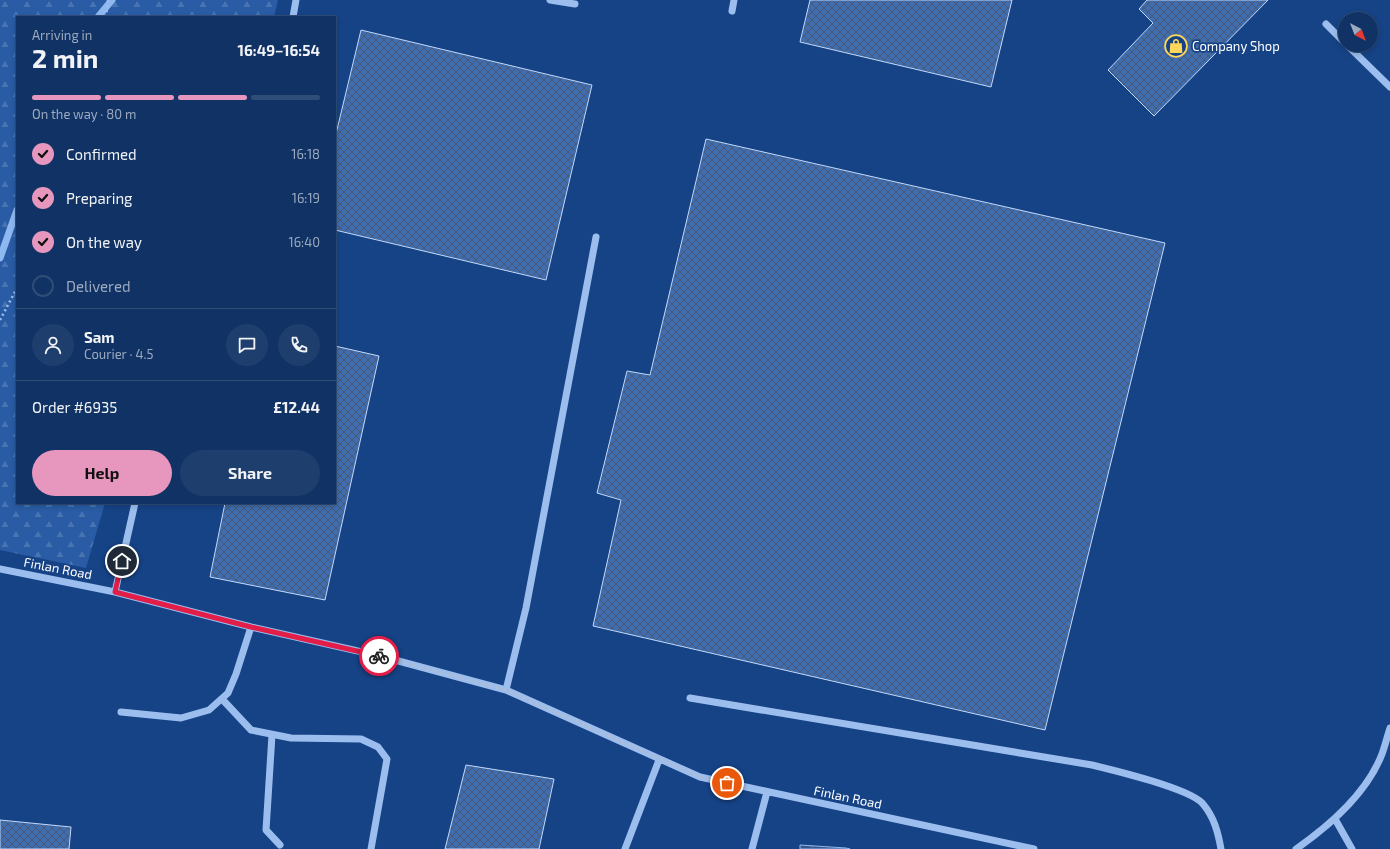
<!DOCTYPE html>
<html lang="en">
<head>
<meta charset="utf-8">
<style>
	body { margin:0; font-family:"Exo 2",sans-serif; background:#1e3e6d; color:#f1f3f6; height:100vh; display:flex; flex-direction:column; font-size:15px; white-space:nowrap }
	* { box-sizing:border-box; margin:0 }
	p { font-size:13px; color:#9caabf }
	.icon { flex:none; width:22px; height:22px; fill:none; stroke:currentColor; stroke-width:2; stroke-linecap:round; stroke-linejoin:round }
	.map { position:relative; flex:1; overflow:hidden }
	.side { position:absolute; left:16px; top:16px; width:320px; height:488px; display:flex; flex-direction:column; background:#103264; border-radius:0px; box-shadow:0 2px 6px #0003,0 0 0 1px #304d78 }
	.side>* { flex:none }
	.needle { width:26px; rotate:138deg }
	.controls { position:absolute; left:1338px; top:12px; display:grid; gap:8px }
	.controls a { display:grid; place-items:center; width:40px; height:40px; border-radius:50%; background:#103264; box-shadow:0 2px 6px #0003,0 0 0 1px #304d78; font-size:20px }
	.pin { position:absolute; display:grid; place-items:center; width:34px; height:34px; color:#fff; margin:-17px; border:2px solid #fff; border-radius:50%; box-shadow:0 1px 4px #0007 }
	.courier { position:absolute; display:grid; place-items:center; width:40px; height:40px; margin:-20px; border:3px solid #e11d48; border-radius:50%; background:#fff; color:#222; box-shadow:0 1px 5px #0007 }
	.overview em { font-style:normal; font-weight:700 }
	.overview div { display:flex; flex-direction:column-reverse }
	.overview { display:flex; align-items:center; justify-content:space-between; height:68px; padding:0 16px }
	h1 { font-size:26px; font-weight:700; line-height:30px }
	.bar { display:grid; grid-template-columns:repeat(4,1fr); gap:6px 4px; align-content:center; height:48px; padding:0 16px }
	.bar i { height:5px; border-radius:3px; background:#304d78 }
	.bar .on { background:#e797bd }
	.bar p { grid-column:span 4 }
	.line { display:flex; align-items:center; gap:10px; padding:0 16px; border-top:1px solid #304d78 }
	.line div { flex:1 }
	.round { display:grid; place-items:center; flex:none; width:42px; height:42px; border-radius:21px; background:#1e3e6d }
	ol { padding:0 16px; list-style:none }
	li { display:flex; align-items:center; gap:12px; height:44px }
	li p { margin-inline-start:auto }
	li .icon { padding:4px; border-radius:50%; background:#e797bd; color:#111; stroke-width:4 }
	li:last-child { color:#9caabf }
	li i { width:22px; height:22px; border:2px solid #304d78; border-radius:50% }
	.primary-button { display:flex; gap:8px; margin-top:auto; padding:8px 16px }
	.primary-button a { flex:1; height:46px; border-radius:24px; background:#e797bd; color:#111; font-size:16px; font-weight:700; line-height:46px; text-align:center }
	.primary-button a+a { background:#1e3e6d; color:#f1f3f6 }
	.map>svg:first-child { display:block }
	.forest { fill:url(#forest-firs) }
	.water { fill:url(#water-waves); stroke:#8eb8f0 }
	.lines { fill:none; stroke-linecap:round; stroke-linejoin:round }
	.stream { stroke:#8eb8f0; stroke-width:7 }
	.building { fill:url(#building-cross-hatch); stroke:#c2d9fa }
	.path { stroke:#9cbeee; stroke-width:2.5; stroke-dasharray:2 3; stroke-linecap:butt }
	.minor { stroke:#9cbeee; stroke-width:7 }
	.done { stroke:#adbdd5; stroke-width:4; stroke-dasharray:0 7.2 }
	.route { stroke:#e11d48; stroke-width:5 }
	.labels { text-anchor:middle; stroke-width:3.5; stroke-linejoin:round; paint-order:stroke }
	.poi-label { font-size:13px; fill:#fff; stroke:#164386; text-anchor:start }
	.street-label { font-size:13px; fill:#fff; stroke:#164386 }
</style>
</head>
<body>
<div class="map">
<svg width="1390" height="849" viewBox="0 0 1390 849">
	<defs>
		<pattern id="forest-firs" width="22" height="20" patternUnits="userSpaceOnUse"><rect width="22" height="20" fill="#295ca5"/><path d="M5 1l3.5 6h-7zM16 11l3.5 6h-7z" fill="#4974b2"/></pattern>
		<pattern id="water-waves" width="16" height="10" patternUnits="userSpaceOnUse"><rect width="16" height="10" fill="#36578a"/><path d="M0 5q4-4 8 0t8 0" fill="none" stroke="#54709c"/></pattern>
		<pattern id="building-cross-hatch" width="8" height="8" patternUnits="userSpaceOnUse"><rect width="8" height="8" fill="#3f6db0"/><path d="M0 0l8 8M0 8l8-8" fill="none" stroke="#475974"/></pattern>
	</defs>
	<rect width="100%" height="100%" fill="#164386"/>
	<path class="forest" d="M0 0H278L274 17H17V503H105L86 568 0 550Z"/>
	<path class="water" d="M800 845 846 848 850 849H800Z"/>
	<g class="lines">
		<path class="stream" d="M98 17 112 0
			M0 258 17 210"/>
	</g>
	<path class="building" d="M810 0H1012L991 87 800 42Z
		M1147 0H1268L1154 116 1108 70 1153 23 1139 9Z
		M361 30 592 85 546 280 335 230V138Z
		M706 139 1165 243 1045 730 593 626 621 500 597 493 627 371 650 375Z
		M335 346 379 356 325 600 210 577 225 503H335Z
		M466 765 554 779 539 849H445Z
		M0 820 71 827 69 849H0Z"/>
	<g class="lines">
		<path class="path" d="M106 17 108 0
			M0 320 17 288"/>
		<path class="minor" d="M550 0 575 4
			M732 11 734 0
			M293 17 296 0
			M1326 24 1345 43
			M1347 45 1390 87
			M0 569 115 592 251 627 380 656 506 690 700 777 1034 849
			M115 592 135 503
			M506 690 526 608 596 237
			M690 698 1092 765C1113 770 1191 789 1203 804 1214 817 1218 832 1221 849
			M222 699 251 730 291 738 361 739 378 747 387 759 371 849
			M121 712 181 718 209 710 228 693 236 674 251 627
			M272 735 266 830 280 845
			M1335 819 1352 849
			M625 849 659 760
			M752 849 767 792
			M1296 849C1329 826 1367 793 1382 754 1385 746 1387 737 1390 728"/>
	</g>
	<g class="lines">
		<path class="done" d="M379 656 506 690 687 771 700 777 727 783"/>
		<path class="route" d="M122 561 115 592 251 627 379 656"/>
	</g>
	<defs>
		<g id="shop-ring" transform="scale(1.15)"><circle r="9.5" fill="#164386" stroke="#ffd659" stroke-width="1.5"/><path d="M-5-2.5h2.3a2.7 3.5 0 0 1 5.4 0H5L5.5 6h-11ZM-1.5-2.5h3a1.5 2.3 0 0 0-3 0Z" fill="#ffd659"/></g>
	</defs>
	<g fill-rule="evenodd">
		<use href="#shop-ring" x="1176" y="46"/>
	</g>
	<g class="labels">
		<g class="poi-label">
			<text x="1192" y="51">Company Shop</text>
		</g>
		<g class="street-label">
			<text transform="translate(58 568) rotate(11)" y="5">Finlan Road</text>
			<text transform="translate(848 797) rotate(12)" y="5">Finlan Road</text>
		</g>
	</g>
</svg>
<div class="controls">
<a><svg class="needle" viewBox="-14 -14 28 28"><path d="M0-13l5 13h-10z" fill="#e53935"/><path d="M0 13l5-13h-10z" fill="#9caabf"/></svg></a>
</div>
<div class="pin" style="left:727px;top:783px;background:#ea580c"><svg class="icon" aria-label="bag" viewBox="0 0 24 24"><path d="M5 8h14l-1 12H6zM9 8a3 3 0 0 1 6 0"/></svg></div>
<div class="pin" style="left:122px;top:561px;background:#1f2937"><svg class="icon" aria-label="home" viewBox="0 0 24 24"><path d="M3 11l9-7 9 7M6 9v11h12V9"/></svg></div>
<div class="courier" style="left:379px;top:656px"><svg class="icon" aria-label="bike" viewBox="0 0 24 24"><circle cx="6" cy="16" r="4"/><circle cx="18" cy="16" r="4"/><path d="M6 16l4-8h5l3 8M10 8l3 8H6M13 5h3"/></svg></div>
<section class="side">
<div class="overview"><div><h1>2 min</h1><p>Arriving in</p></div><em>16:49–16:54</em></div>
<div class="bar"><i class="on"></i><i class="on"></i><i class="on"></i><i></i><p>On the way · 80 m</p></div>
<ol>
<li><svg class="icon" aria-label="check" viewBox="0 0 24 24"><path d="M5 12l5 5 9-10"/></svg>Confirmed<p>16:18</p></li>
<li><svg class="icon" aria-label="check" viewBox="0 0 24 24"><path d="M5 12l5 5 9-10"/></svg>Preparing<p>16:19</p></li>
<li><svg class="icon" aria-label="check" viewBox="0 0 24 24"><path d="M5 12l5 5 9-10"/></svg>On the way<p>16:40</p></li>
<li><i></i>Delivered</li>
</ol>
<div class="line" style="height:72px"><a class="round"><svg class="icon" aria-label="person" viewBox="0 0 24 24"><circle cx="12" cy="8" r="4"/><path d="M4 21q1-7 8-7t8 7"/></svg></a><div><b>Sam</b><p>Courier · 4.5</p></div><a class="round"><svg class="icon" aria-label="chat" viewBox="0 0 24 24"><path d="M4 5h16v11H9l-5 4z"/></svg></a><a class="round"><svg class="icon" aria-label="phone" viewBox="0 0 24 24"><path d="M5 4h4l2 5-3 2q2 4 5 5l2-3 5 2v4C11 20 4 13 5 4z"/></svg></a></div>
<div class="line" style="height:52px"><div>Order #6935</div><b>£12.44</b></div>
<div class="primary-button"><a>Help</a><a>Share</a></div>
</section>
</div>
</body>
</html>
